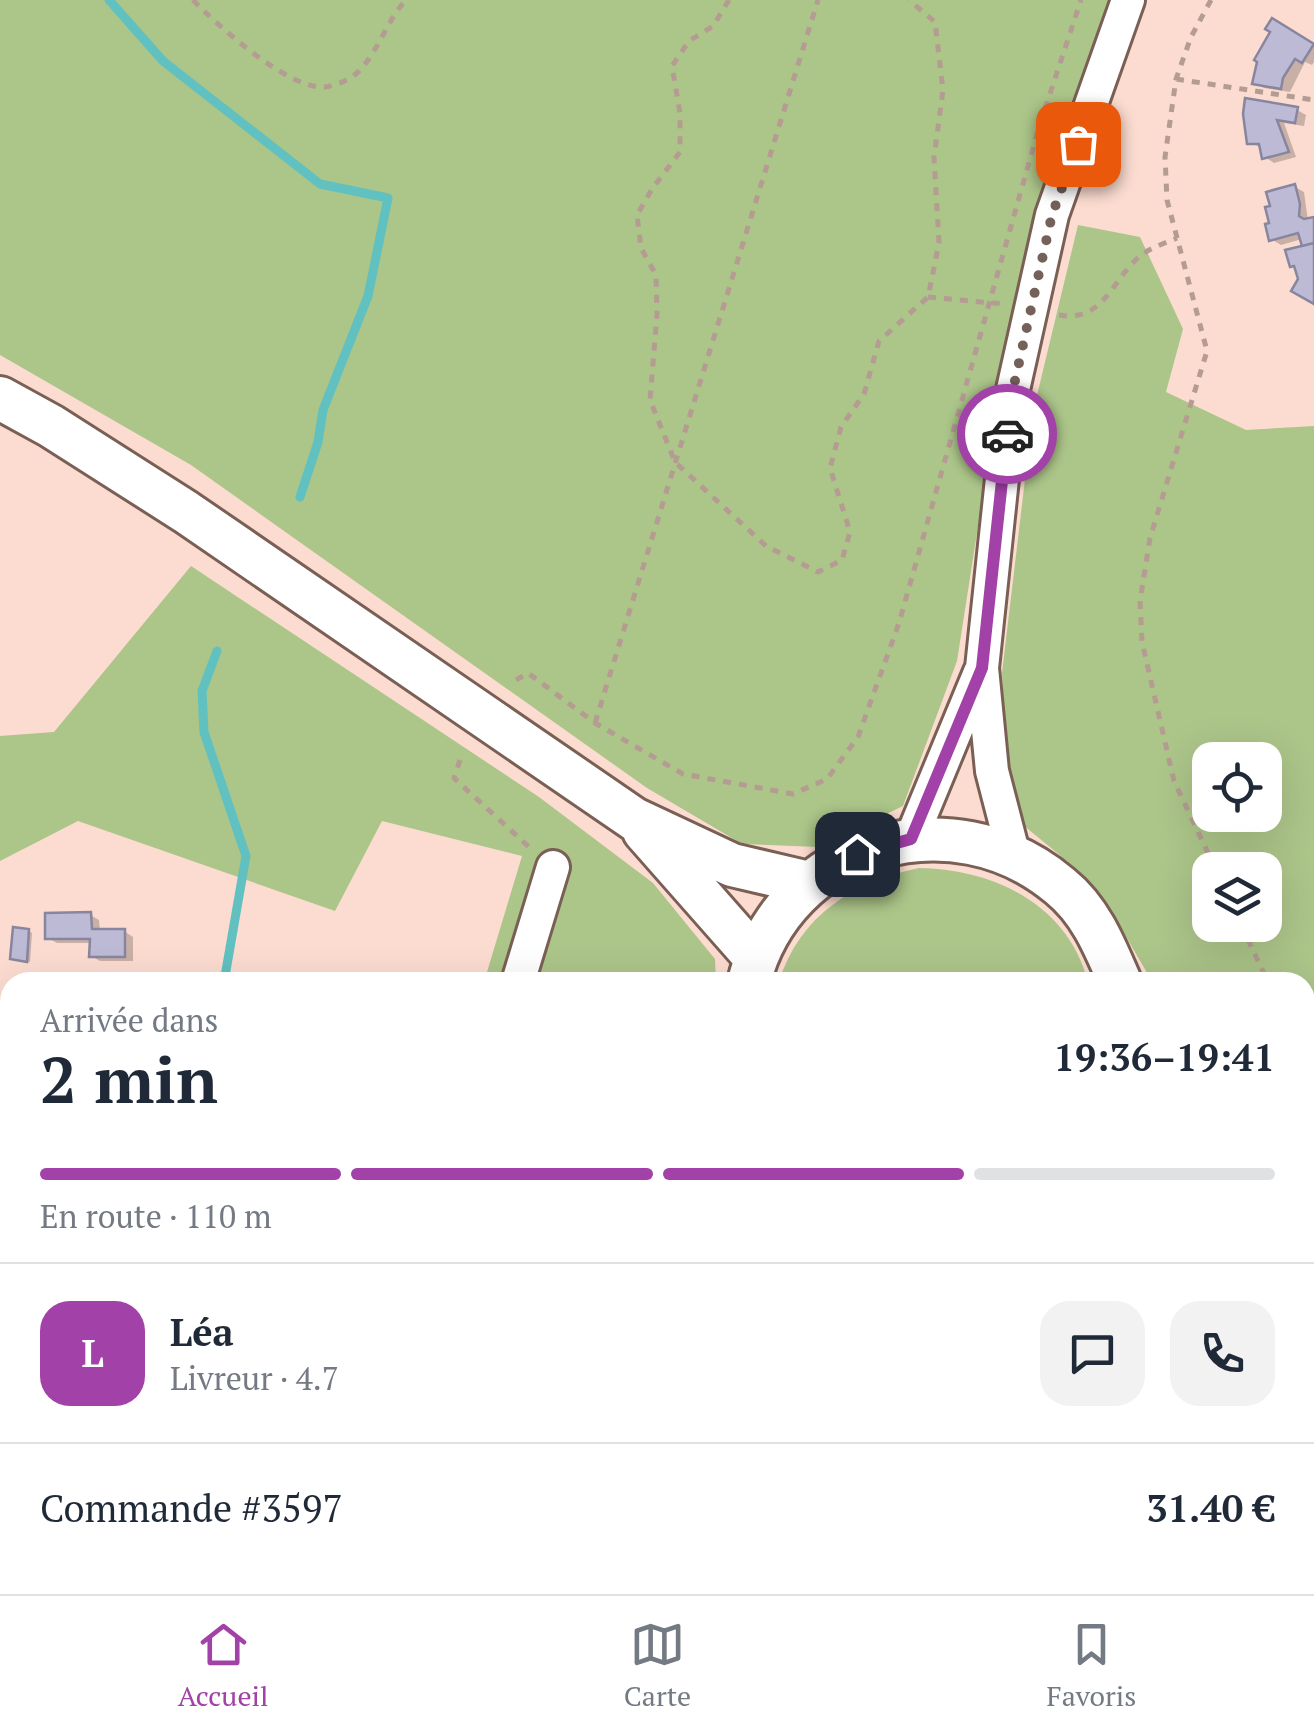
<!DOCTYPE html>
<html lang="fr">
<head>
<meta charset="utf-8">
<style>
	body { margin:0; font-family:"PT Serif",serif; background:#f2f2f3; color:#1f2937; height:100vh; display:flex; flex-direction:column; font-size:38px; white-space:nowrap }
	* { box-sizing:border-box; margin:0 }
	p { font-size:32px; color:#747a83 }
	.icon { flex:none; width:55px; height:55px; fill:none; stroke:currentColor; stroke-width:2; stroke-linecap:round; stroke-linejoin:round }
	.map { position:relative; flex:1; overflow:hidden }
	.sheet { position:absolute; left:0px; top:972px; width:1315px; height:622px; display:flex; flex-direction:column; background:#fff; border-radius:30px 30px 0 0; box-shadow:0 10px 40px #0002 }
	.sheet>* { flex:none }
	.controls { position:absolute; left:1192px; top:742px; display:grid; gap:20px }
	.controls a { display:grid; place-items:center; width:90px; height:90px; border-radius:20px; background:#fff; box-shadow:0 10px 40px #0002; font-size:50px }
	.pin { position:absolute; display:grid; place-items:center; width:85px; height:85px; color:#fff; margin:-42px; border-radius:20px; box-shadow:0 5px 15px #0006 }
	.courier { position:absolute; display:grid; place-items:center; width:100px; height:100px; margin:-50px; border:8px solid #a241a8; border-radius:50%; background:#fff; color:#222; box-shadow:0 2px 12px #0007 }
	.headline em { font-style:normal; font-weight:800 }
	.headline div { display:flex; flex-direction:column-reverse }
	.headline { display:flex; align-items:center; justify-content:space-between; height:170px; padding:0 40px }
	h1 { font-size:65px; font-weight:800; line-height:75px }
	.bar { display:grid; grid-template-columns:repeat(4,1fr); gap:15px 10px; align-content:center; height:120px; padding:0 40px }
	.bar i { height:12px; border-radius:8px; background:#e0e1e3 }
	.bar .active { background:#a241a8 }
	.bar p { grid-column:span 4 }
	.line { display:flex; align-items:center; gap:25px; padding:0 40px; border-top:2px solid #e0e1e3 }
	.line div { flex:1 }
	.round { display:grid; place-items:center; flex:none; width:105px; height:105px; border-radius:30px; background:#f2f2f3 }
	.dock { display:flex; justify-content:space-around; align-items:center; height:140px; border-top:2px solid #e0e1e3; background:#fff; font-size:28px; color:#747a83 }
	.dock a { display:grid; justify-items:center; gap:5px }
	.dock .active { color:#a241a8 }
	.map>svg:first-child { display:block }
	.green { fill:#acc589; fill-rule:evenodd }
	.shadow { fill:#0003 }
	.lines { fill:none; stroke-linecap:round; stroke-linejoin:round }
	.stream { stroke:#61c1c1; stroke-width:9 }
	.building { fill:#bcbad5; stroke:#88859f; stroke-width:2.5 }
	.minor-casing { stroke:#7a5f55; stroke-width:38 }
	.major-casing { stroke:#7a5f55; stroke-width:48 }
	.path { stroke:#b59c92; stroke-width:5; stroke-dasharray:8 8; stroke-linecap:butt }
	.minor { stroke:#fff; stroke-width:32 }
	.major { stroke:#fff; stroke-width:42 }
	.done { stroke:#74615a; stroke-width:10; stroke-dasharray:0 18 }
	.route { stroke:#a241a8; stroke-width:12 }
</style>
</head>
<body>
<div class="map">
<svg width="1314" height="1594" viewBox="0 0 1314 1594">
	<rect width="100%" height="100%" fill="#fcdcd0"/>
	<path class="green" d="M0 0H1112L1057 163 1008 334 957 661 903 806 818 847 742 844 647 788 191 465 0 355Z
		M1078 225 1140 237 1183 329 1166 392 1246 430 1314 426V1372L1305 1361V982H1148L1146 971 1107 904 1078 870 1023 825 1008 789 1002 673 1033 412ZM1210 760H1265V815H1210ZM1210 870H1265V925H1210Z
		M191 566 539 797 653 883 715 959 716 982H484L522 856 382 821 335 911 78 821 0 861V736L54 732Z
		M919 868C993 869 1068 904 1088 982H779C799 916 854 881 919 868Z
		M0 1140 10 1144V1585H921L920 1594H0Z"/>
	<path class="shadow" d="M1273 21 1314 46V62L1312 65 1305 62 1290 92 1264 88 1255 83 1274 31Z
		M1247 101 1297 110 1306 115 1304 126 1284 123 1296 157 1274 163 1265 157 1262 148 1249 142Z
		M1295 187 1304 192 1308 221 1314 219V302L1298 269 1292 265 1305 248 1302 239 1281 245 1271 239Z
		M90 915 99 920 100 931H124L133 937V961H100L91 956 92 943H57L48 938Z
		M29 931 32 933 30 962 17 960Z"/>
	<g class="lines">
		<path class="stream" d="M109 0 163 61 320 184 388 198 368 296 323 410 318 442 300 497
			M217 651 202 691 204 732 246 856 224 982
			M36 1594 40 1585"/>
	</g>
	<path class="building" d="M1272 18 1314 44 1302 63 1295 59 1283 78 1281 89 1252 84 1257 62 1254 60 1270 32 1265 29Z
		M1245 98 1298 107 1295 123 1277 120 1289 152 1262 159 1259 144H1247L1243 114Z
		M1295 184 1300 204 1299 216 1304 219 1314 217V243L1302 246 1298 233 1269 241 1265 224 1269 223 1265 207 1270 206 1266 192Z
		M1314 243V304L1291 291 1298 279 1294 266 1290 267 1285 250Z
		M91 912 92 929H125V957H89L90 939H45V913Z
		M13 927 29 929 27 962 10 959Z"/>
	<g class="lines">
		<g class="minor-casing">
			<path id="minor" d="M911 839 980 672
				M1014 856 992 771 982 668 1010 403 1052 215 1128 0
				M518 982 553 867
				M1305 1400 1314 1411
				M0 1508 10 1505"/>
		</g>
		<g class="major-casing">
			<path id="major" d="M0 398 51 426 186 512 634 819 732 865 809 883
				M644 831 755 957
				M749 982C784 843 952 795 1060 886 1091 911 1105 947 1120 982
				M828 1585 829 1594"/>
		</g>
		<path class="path" d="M193 0C218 26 286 87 322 87 329 88 346 81 352 77 377 58 385 22 406 0
			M729 0 713 26 689 41 672 66 680 113V152L652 189 637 215 641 248 656 275 657 314 650 400 675 462 766 546 818 572 842 560 850 532 830 468 841 427 864 394 879 341 928 297 939 243 934 157 943 90 935 22 909 0
			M1211 0 1191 37 1176 79 1165 157 1167 200 1207 351 1150 538 1140 601 1142 642 1174 781 1216 870
			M1176 79 1314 100
			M928 297 1004 304
			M1059 315C1104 323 1112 279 1140 256 1150 248 1165 243 1177 238
			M516 680 528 673 595 723 683 774 793 794 827 779 858 737 899 623 1039 127 1081 0
			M595 723 818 0
			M460 760 454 778 530 848
			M1241 925 1268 982
			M1305 1050 1314 1064
			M743 1585V1594
			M325 1594 328 1585"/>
		<use href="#minor" class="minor"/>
		<use href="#major" class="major"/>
	</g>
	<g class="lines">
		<path class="done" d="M1007 434 1010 403 1052 215 1078 144"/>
		<path class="route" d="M857 854 911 839 982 668 1007 434"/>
	</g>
</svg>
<div class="controls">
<a><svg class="icon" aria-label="locate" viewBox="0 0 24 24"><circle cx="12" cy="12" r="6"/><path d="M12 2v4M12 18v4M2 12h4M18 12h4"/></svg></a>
<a><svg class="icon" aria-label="layers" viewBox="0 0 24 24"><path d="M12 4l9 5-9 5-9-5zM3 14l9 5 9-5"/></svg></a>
</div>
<div class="pin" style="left:1078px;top:144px;background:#ea580c"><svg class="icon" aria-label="bag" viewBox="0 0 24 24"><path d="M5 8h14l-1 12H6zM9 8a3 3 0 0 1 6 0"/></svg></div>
<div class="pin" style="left:857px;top:854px;background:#1f2937"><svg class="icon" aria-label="home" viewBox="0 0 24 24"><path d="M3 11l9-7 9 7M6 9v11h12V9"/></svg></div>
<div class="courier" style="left:1007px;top:434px"><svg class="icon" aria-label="car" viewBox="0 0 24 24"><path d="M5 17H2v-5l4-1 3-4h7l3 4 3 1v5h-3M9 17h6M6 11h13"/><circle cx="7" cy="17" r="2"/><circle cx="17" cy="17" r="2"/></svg></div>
<section class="sheet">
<div class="headline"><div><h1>2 min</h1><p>Arrivée dans</p></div><em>19:36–19:41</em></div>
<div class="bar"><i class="active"></i><i class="active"></i><i class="active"></i><i></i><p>En route · 110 m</p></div>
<div class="line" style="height:180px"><b class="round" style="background:#a241a8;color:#fff">L</b><div><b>Léa</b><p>Livreur · 4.7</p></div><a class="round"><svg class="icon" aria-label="chat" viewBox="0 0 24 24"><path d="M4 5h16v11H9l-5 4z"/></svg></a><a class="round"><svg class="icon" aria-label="phone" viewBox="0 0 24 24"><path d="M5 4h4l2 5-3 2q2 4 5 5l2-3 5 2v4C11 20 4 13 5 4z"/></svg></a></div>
<div class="line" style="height:130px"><div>Commande #3597</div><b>31.40 €</b></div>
</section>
</div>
<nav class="dock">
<a class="active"><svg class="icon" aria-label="home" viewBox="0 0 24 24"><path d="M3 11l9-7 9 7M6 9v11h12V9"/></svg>Accueil</a>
<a><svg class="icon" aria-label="map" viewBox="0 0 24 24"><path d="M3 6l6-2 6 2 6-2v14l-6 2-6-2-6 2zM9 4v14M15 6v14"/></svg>Carte</a>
<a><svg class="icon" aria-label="saved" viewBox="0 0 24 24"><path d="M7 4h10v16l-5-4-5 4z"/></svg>Favoris</a>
</nav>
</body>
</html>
